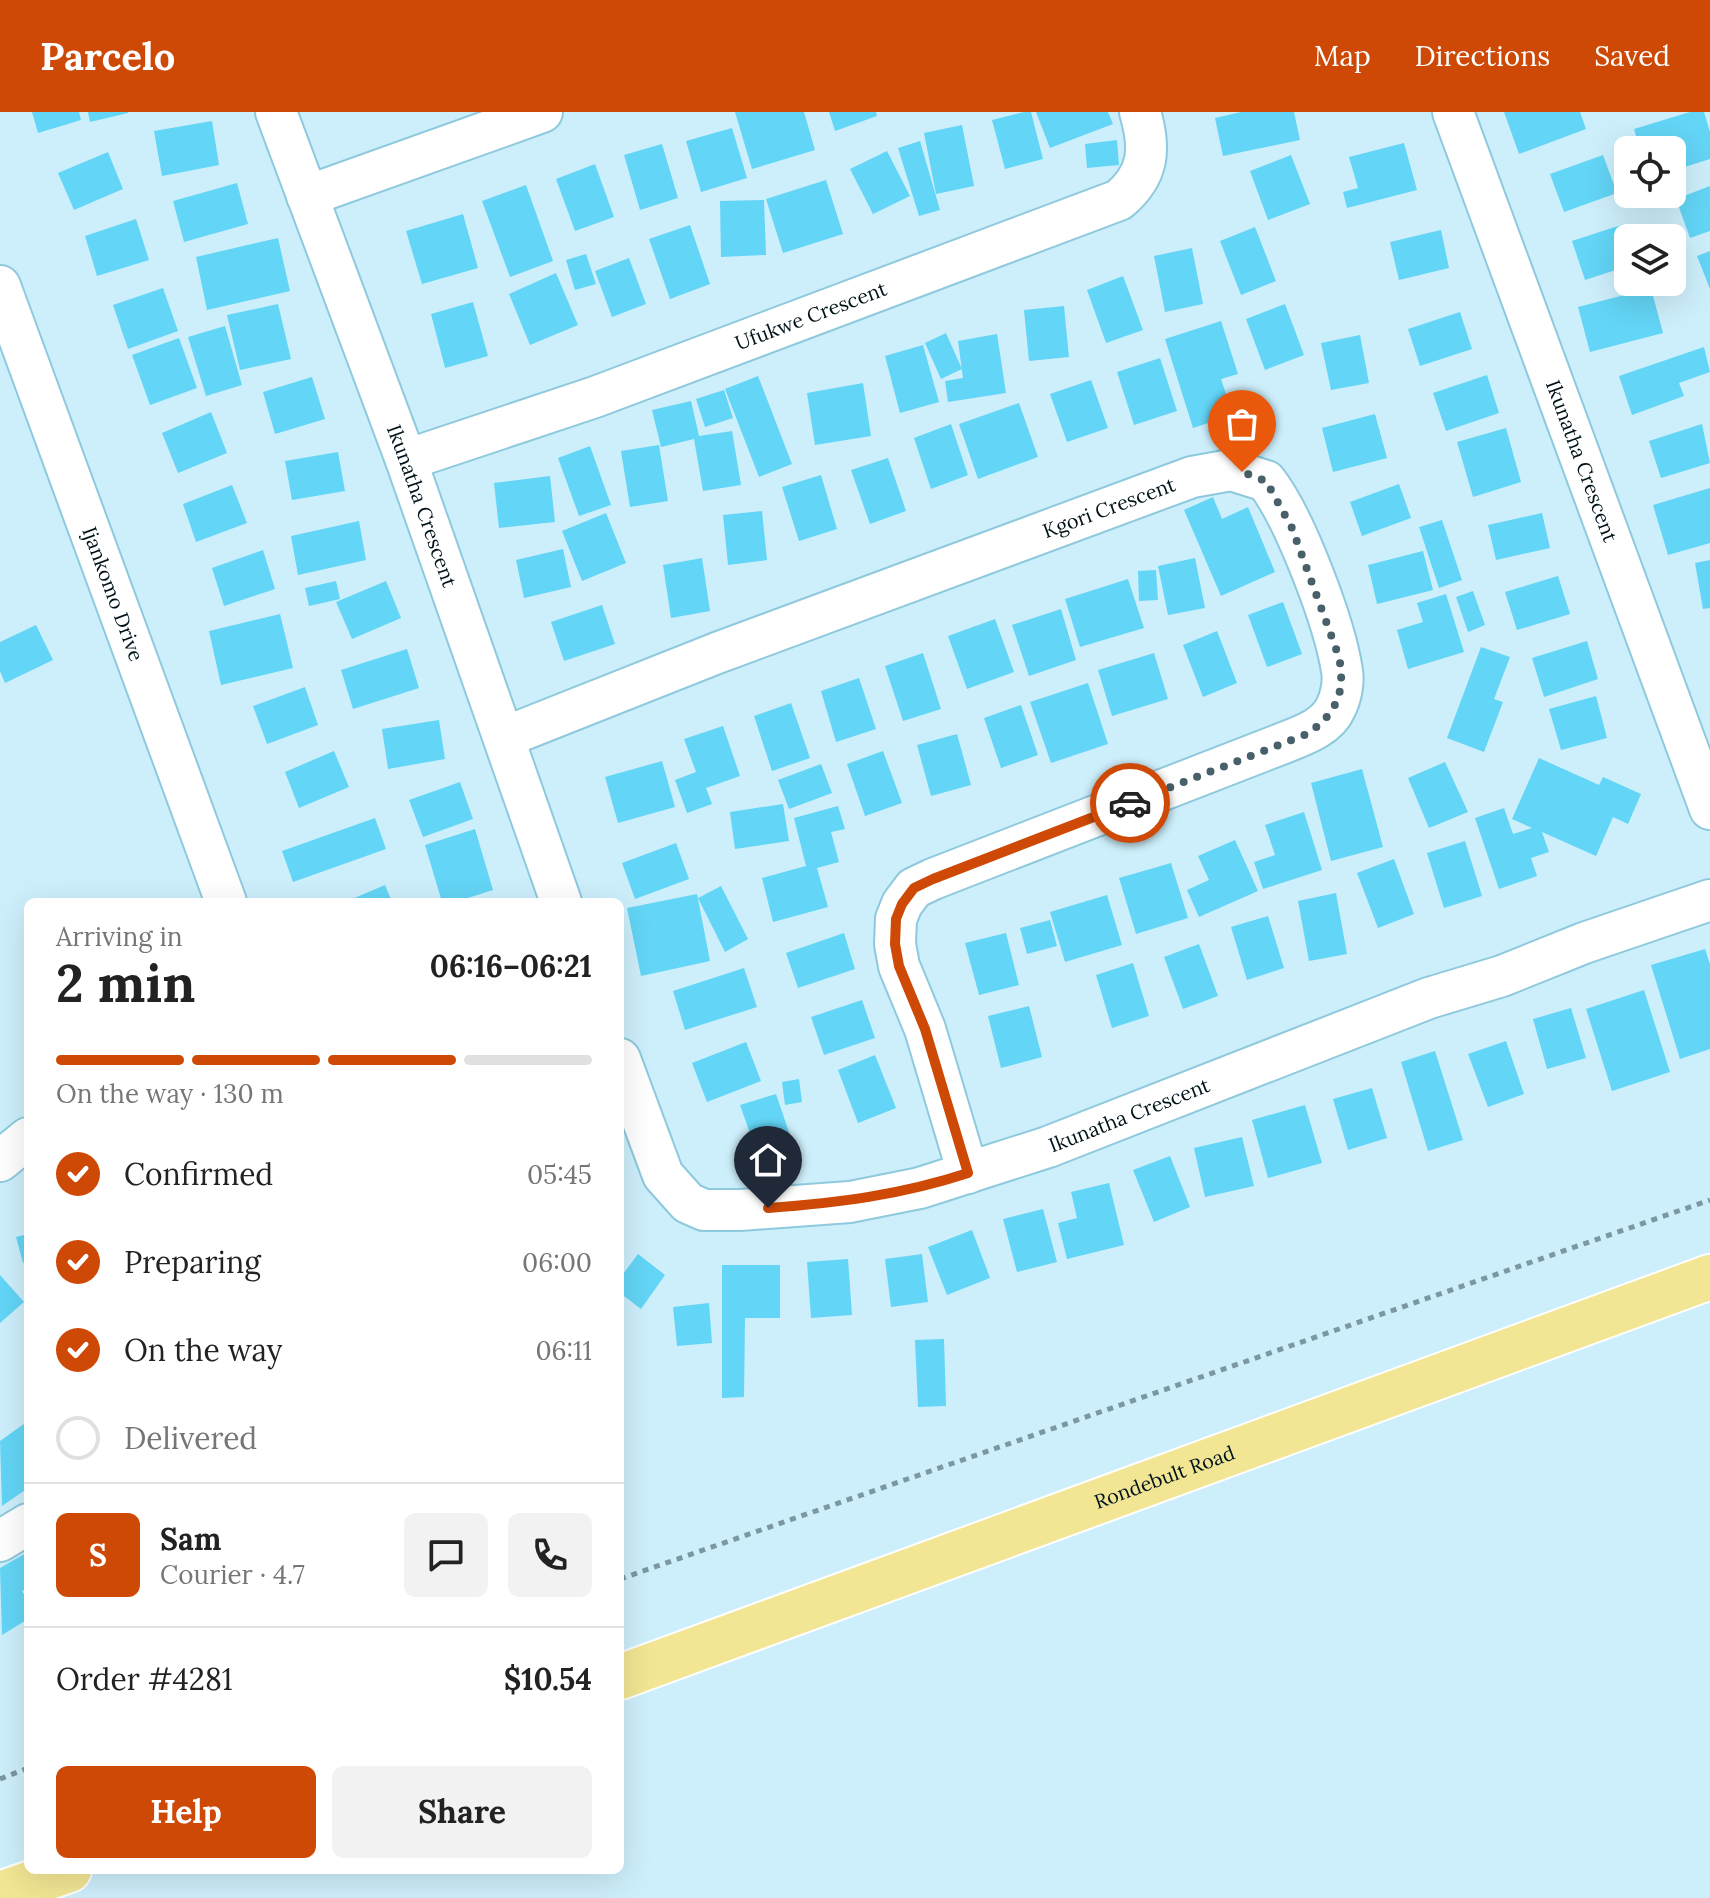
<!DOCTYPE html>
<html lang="en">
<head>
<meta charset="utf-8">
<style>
	body { margin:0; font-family:Lora,serif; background:#f2f2f2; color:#222; height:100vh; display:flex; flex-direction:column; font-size:30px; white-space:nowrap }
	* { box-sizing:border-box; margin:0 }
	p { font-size:26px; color:#767676 }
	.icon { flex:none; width:44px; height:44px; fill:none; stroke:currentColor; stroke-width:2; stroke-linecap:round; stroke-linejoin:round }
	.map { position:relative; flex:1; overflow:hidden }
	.drawer { position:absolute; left:24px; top:786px; width:600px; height:976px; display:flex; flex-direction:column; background:#fff; border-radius:12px; box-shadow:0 8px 32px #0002 }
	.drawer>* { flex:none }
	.fabs { position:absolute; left:1614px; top:24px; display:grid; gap:16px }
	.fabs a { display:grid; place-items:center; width:72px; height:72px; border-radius:12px; background:#fff; box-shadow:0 8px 32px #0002; font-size:40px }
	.pin { position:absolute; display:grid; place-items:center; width:68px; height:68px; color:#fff; margin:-82px -34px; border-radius:50% 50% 50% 0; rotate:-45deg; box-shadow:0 0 8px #0007 }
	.pin .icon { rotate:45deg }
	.courier { position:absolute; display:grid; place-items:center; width:80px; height:80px; margin:-40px; border:6px solid #ce4905; border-radius:50%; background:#fff; color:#222; box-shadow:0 2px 10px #0007 }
	.headline em { font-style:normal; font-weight:700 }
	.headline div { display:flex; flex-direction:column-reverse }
	.headline { display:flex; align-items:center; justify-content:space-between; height:136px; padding:0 32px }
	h1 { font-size:52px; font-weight:700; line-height:60px }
	.bar { display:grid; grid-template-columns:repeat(4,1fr); gap:12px 8px; align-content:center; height:96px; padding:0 32px }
	.bar i { height:10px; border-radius:6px; background:#e0e0e0 }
	.bar .selected { background:#ce4905 }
	.bar p { grid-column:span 4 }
	.line { display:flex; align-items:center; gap:20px; padding:0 32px; border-top:2px solid #e0e0e0 }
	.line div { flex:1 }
	.round { display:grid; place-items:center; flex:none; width:84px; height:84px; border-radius:12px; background:#f2f2f2 }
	ol { padding:0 32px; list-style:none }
	li { display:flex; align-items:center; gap:24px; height:88px }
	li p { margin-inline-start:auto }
	li .icon { padding:8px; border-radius:50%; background:#ce4905; color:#fff; stroke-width:4 }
	li:last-child { color:#767676 }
	li i { width:44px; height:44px; border:4px solid #e0e0e0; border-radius:50% }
	.primary-button { display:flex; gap:16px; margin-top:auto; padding:16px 32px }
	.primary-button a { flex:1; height:92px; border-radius:12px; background:#ce4905; color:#fff; font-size:32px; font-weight:700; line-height:92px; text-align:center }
	.primary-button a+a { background:#f2f2f2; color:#222 }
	header { display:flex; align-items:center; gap:48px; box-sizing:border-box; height:112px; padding:0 40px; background:#ce4905; color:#fff }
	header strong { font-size:38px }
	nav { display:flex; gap:44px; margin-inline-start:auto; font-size:28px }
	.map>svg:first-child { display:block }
	.building { fill:#63d5f6 }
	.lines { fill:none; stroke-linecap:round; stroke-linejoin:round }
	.minor-casing { stroke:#8ec9dd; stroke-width:44 }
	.major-casing { stroke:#fff; stroke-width:48 }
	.path { stroke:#7b97a1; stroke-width:5; stroke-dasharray:6 6; stroke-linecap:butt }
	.minor { stroke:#fff; stroke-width:40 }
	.major { stroke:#f2e694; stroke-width:44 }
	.done { stroke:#486069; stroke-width:8; stroke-dasharray:0 14.4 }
	.route { stroke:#ce4905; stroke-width:10 }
	.labels { text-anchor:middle; stroke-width:8; stroke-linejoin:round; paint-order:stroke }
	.street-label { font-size:20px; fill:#00131a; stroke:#cdeffb }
</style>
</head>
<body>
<header>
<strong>Parcelo</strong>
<nav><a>Map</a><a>Directions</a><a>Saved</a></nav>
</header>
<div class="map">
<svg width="1710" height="1786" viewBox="0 0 1710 1786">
	<rect width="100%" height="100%" fill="#cdeffb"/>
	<path class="building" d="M32 0H79L81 8 38 21Z
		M88 0H128V1L90 10Z
		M735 0H804L815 38 752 57Z
		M829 0H876L877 4 835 19Z
		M1024 0H1031L1043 47 1005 57 992 8Z
		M1036 0H1108L1113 12 1050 36Z
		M1241 0H1294L1300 28 1223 44 1215 6Z
		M1504 0H1580L1586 17 1519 42Z
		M1690 0H1704L1710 20V47L1672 59V38H1640L1634 17Z
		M212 9 219 53 162 64 154 19Z
		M962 13 974 74 936 82 924 21Z
		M732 16 747 66 701 80 686 29Z
		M1117 28 1119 53 1087 56 1085 32Z
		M920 29 940 98 919 104 898 36Z
		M1404 31 1417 78 1347 96 1343 80 1358 76 1349 45Z
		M662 32 678 86 640 98 624 43Z
		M887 39 910 84 873 102 850 57Z
		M108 40 123 77 74 98 58 61Z
		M1291 43 1310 92 1268 108 1250 59Z
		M1603 43 1617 81 1564 100 1550 62Z
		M595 52 614 105 575 119 556 67Z
		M826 68 843 122 783 141 766 87Z
		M237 71 248 112 184 130 173 89Z
		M526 73 553 149 510 165 482 89Z
		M1710 74V119L1690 126 1676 87Z
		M764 88 766 143 721 145 720 89Z
		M463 102 478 156 422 172 406 119Z
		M136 107 149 148 97 164 85 124Z
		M1624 112 1629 126 1628 154 1585 168 1572 129Z
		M690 113 710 172 670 187 649 127Z
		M1255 115 1276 169 1241 183 1220 129Z
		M1441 118 1449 156 1399 168 1390 130Z
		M278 126 290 179 207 198 196 145Z
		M1192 136 1203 192 1165 200 1154 144Z
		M1710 139V177L1697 144Z
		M586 142 596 172 575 178 566 148Z
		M629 146 646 192 612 205 595 159Z
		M1676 147 1682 173 1652 180 1663 221 1590 240 1578 195 1628 182 1623 161 1628 160V170H1672V148Z
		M556 161 578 213 530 233 509 182Z
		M1123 164 1143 218 1106 231 1087 178Z
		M163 176 178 219 128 237 113 193Z
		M473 190 488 244 445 256 431 202Z
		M278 192 291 247 240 258 227 203Z
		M1285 192 1304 243 1265 258 1246 207Z
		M1064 194 1069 245 1029 249 1024 198Z
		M1460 200 1472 237 1420 254 1408 217Z
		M1221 209 1238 262 1221 267 1233 303 1193 316 1165 227Z
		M225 214 242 273 206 284 188 225Z
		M946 221 962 257 941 267 925 231Z
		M997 222 1006 281 948 290 945 269 963 266 958 229Z
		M1360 223 1369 271 1331 278 1321 231Z
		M179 226 197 276 150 293 132 243Z
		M923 233 939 290 900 301 885 244Z
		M1704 235 1710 260 1679 271 1684 284 1632 303 1619 264Z
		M1160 246 1177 299 1134 313 1117 260Z
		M1487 263 1499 301 1446 319 1433 281Z
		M758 264 792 352 759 365 725 277Z
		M312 265 325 307 275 322 263 280Z
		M1091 268 1108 316 1067 330 1050 282Z
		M863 271 871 324 815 333 807 281Z
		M724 278 733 306 705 315 696 287Z
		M691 289 699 324 732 319 741 373 703 379 694 327 661 335 652 298Z
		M1019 291 1038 345 978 367 959 312Z
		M211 300 227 341 178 361 162 321Z
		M1375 302 1387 346 1333 360 1322 316Z
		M951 312 968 363 931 377 914 326Z
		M1702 312 1710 351 1661 366 1649 329Z
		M1506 316 1521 370 1473 385 1457 330Z
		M659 333 668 389 630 395 621 339Z
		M590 334 611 393 579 404 558 346Z
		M338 340 345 379 292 388 285 349Z
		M888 346 906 399 870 412 851 358Z
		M821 363 837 417 799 429 782 375Z
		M550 364 555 410 499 416 494 371Z
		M1399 372 1411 406 1362 424 1350 390Z
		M232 373 247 411 196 430 183 392Z
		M1710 376V431L1668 443 1653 393Z
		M1213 385 1222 407 1248 395 1275 460 1221 484 1184 398Z
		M762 399 767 448 728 453 723 403Z
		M606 401 626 451 582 469 562 419Z
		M1542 401 1550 436 1496 448 1488 413Z
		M1442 408 1462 468 1439 476 1419 415Z
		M359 409 366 448 298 463 291 424Z
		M563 437 571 475 524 486 516 448Z
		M263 438 275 477 224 494 212 456Z
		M1423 439 1433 478 1377 492 1368 453Z
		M702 446 710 499 671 506 663 453Z
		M1195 446 1205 496 1168 503 1158 454Z
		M1710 448V496L1703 497 1695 451Z
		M1156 458 1158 488 1139 489 1138 459Z
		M1558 464 1570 502 1517 518 1505 480Z
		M1128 467 1144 516 1080 535 1065 487Z
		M336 469 340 487 309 494 305 476Z
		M386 469 401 506 352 527 336 490Z
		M1473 479 1485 513 1468 520 1456 485Z
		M1446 482 1464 540 1408 557 1397 518 1423 510 1417 491Z
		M1283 490 1302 542 1267 555 1248 503Z
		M602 493 615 532 564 549 551 510Z
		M1061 497 1076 548 1029 564 1012 513Z
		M280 502 293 556 221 573 209 519Z
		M995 507 1014 560 967 577 948 524Z
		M36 513 53 548 5 571 0 559V530Z
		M1217 519 1237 571 1203 585 1183 533Z
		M1587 529 1598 567 1544 585 1532 546Z
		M1481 535 1510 545 1494 587 1503 590 1484 640 1447 626Z
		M407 537 419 576 353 597 341 558Z
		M923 541 941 597 903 609 885 554Z
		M1154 541 1168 587 1112 604 1098 558Z
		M859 566 876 617 836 630 821 579Z
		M1088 571 1108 632 1051 651 1030 590Z
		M305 575 318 613 267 632 253 594Z
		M1596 584 1607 626 1561 638 1549 597Z
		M791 591 810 646 772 659 754 604Z
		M1021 593 1038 643 1001 656 984 606Z
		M439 608 445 647 388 657 382 617Z
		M723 614 740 664 706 676 712 692 687 701 675 668 696 660 684 627Z
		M957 622 971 673 931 684 917 633Z
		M334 639 349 675 299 696 285 660Z
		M883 639 902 691 865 704 847 652Z
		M1539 646 1599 673 1603 665 1641 682 1628 712 1613 705 1596 744 1542 720 1549 740 1531 746 1537 764 1499 777 1475 706 1504 696 1513 722 1532 716 1512 707Z
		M662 649 675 695 618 711 605 665Z
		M1445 650 1468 700 1429 716 1408 666Z
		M821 652 832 681 789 697 778 668Z
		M1362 657 1383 735 1331 749 1311 671Z
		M460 670 473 707 423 725 409 688Z
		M783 692 789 729 735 737 730 700Z
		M838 694 845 717 831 720 839 750 817 756 828 795 773 810 762 766 806 754 794 706Z
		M1304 700 1322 758 1263 777 1254 750 1275 743 1265 713Z
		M375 706 386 737 293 770 282 739Z
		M475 717 493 778 455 790H442L425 733Z
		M1235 728 1258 779 1199 805 1187 778 1209 768 1198 744Z
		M1465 729 1482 784 1444 796 1427 741Z
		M676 731 689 767 635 787 622 751Z
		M1394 747 1414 802 1378 816 1357 761Z
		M1171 751 1188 806 1136 822 1119 766Z
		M385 773 392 790H345Z
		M721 774 748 827 725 840 698 786Z
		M1336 781 1347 842 1309 849 1298 789Z
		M697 782 710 849 641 864 627 796Z
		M1107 783 1122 833 1065 850 1050 800Z
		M1268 804 1284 856 1247 868 1231 815Z
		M1050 808 1057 834 1027 842 1020 816Z
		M844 821 855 857 798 876 786 841Z
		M1006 821 1019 873 979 883 965 831Z
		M1199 832 1218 884 1183 897 1164 845Z
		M1705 837 1710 852V937L1680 947 1651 853Z
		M1133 851 1149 904 1112 916 1096 863Z
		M744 856 757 895 685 918 673 879Z
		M1644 878 1670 960 1612 979 1586 897Z
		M862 888 875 926 824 943 811 905Z
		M1029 894 1042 945 1001 956 988 904Z
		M1571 896 1586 946 1547 957 1533 907Z
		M1506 929 1524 982 1488 995 1468 942Z
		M746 930 761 969 707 990 692 951Z
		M1435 939 1463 1028 1428 1039 1401 950Z
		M875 943 896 996 858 1011 838 958Z
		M799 967 802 990 785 993 782 970Z
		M1372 976 1387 1026 1348 1038 1333 987Z
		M776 982 791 1026 756 1038 740 993Z
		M1305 993 1322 1051 1268 1066 1252 1008Z
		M1242 1025 1254 1074 1205 1085 1194 1036Z
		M1170 1044 1190 1095 1154 1110 1133 1058Z
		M1109 1071 1124 1133 1067 1147 1058 1111 1077 1106 1071 1080Z
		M1043 1097 1057 1150 1017 1160 1003 1107Z
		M972 1118 990 1166 947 1183 928 1135Z
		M28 1122V1150L23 1151 16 1125Z
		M638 1142 665 1163 641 1197 620 1181V1166Z
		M922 1142 928 1190 891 1195 885 1147Z
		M848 1147 852 1203 811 1206 807 1150Z
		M722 1153H780V1206H745L744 1285 722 1286Z
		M0 1163 24 1190 0 1211Z
		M709 1191 712 1231 677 1234 673 1195Z
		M944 1227 946 1294 918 1295 915 1228Z
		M28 1309V1376L2 1394 0 1329Z
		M28 1440V1476L22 1479 28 1489V1507L2 1523 0 1456Z"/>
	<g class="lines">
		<g class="minor-casing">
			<g id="minor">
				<path id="s1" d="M276 0 406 348 561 790"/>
				<path id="s2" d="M1453 0 1710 697"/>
				<path d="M307 84 542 0"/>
				<path id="s3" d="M0 174 226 790"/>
				<path id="s4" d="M406 348 595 285 1119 88C1149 63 1151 37 1140 0"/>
				<path id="s5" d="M505 625 717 541 1192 365 1231 358 1266 369C1295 406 1335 512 1342 559 1344 570 1341 585 1336 595 1327 616 1301 624 1281 632L933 767 914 776 902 792 896 807 895 832 899 854 925 917 968 1061"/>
				<path id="s6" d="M620 947 663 1063 688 1091 704 1098H740L850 1090 920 1076 1048 1035 1429 886 1502 864 1584 831 1710 788"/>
				<path d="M0 1049 28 1026"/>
				<path d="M0 1429 28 1412"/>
			</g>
		</g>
		<g class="major-casing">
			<g id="major">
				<path id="s7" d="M620 1565 1710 1165"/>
				<path d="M0 1782 69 1758"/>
			</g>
		</g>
		<path class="path" d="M620 1467 1710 1088
			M0 1667 28 1656"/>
		<use href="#minor" class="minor"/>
		<use href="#major" class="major"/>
	</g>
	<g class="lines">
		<path class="done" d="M1130 691 1307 622C1336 602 1346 581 1339 545L1292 416 1266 369 1242 360"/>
		<path class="route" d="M768 1096C837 1091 901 1083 968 1061L925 917 899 854 895 832 896 807 902 792 914 776 933 767 1130 691"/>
	</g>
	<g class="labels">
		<g class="street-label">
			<text dy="7" stroke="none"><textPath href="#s4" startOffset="430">Ufukwe Crescent</textPath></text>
			<text dy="7" stroke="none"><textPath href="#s2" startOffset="372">Ikunatha Crescent</textPath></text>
			<text dy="7" stroke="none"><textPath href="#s1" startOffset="420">Ikunatha Crescent</textPath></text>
			<text dy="7" stroke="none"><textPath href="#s5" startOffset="646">Kgori Crescent</textPath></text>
			<text dy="7" stroke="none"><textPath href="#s3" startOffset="328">Ijankomo Drive</textPath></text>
			<text dy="7" stroke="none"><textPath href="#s6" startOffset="618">Ikunatha Crescent</textPath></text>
			<text dy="7" stroke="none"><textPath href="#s7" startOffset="580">Rondebult Road</textPath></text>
		</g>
	</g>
</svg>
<div class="fabs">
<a><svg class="icon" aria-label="locate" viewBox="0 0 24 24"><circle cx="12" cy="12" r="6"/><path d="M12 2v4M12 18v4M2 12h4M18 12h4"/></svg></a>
<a><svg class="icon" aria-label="layers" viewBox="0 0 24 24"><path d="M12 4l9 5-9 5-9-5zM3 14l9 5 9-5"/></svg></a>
</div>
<div class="pin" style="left:1242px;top:360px;background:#ea580c"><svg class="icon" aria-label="bag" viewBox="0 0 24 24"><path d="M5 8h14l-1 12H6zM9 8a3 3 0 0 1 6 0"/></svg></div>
<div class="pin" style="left:768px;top:1096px;background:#1f2937"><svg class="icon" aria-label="home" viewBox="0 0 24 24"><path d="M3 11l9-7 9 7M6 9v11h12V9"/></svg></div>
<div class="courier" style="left:1130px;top:691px"><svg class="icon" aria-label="car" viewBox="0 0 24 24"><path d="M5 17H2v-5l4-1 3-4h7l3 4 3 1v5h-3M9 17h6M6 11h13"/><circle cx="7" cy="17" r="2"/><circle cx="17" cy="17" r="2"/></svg></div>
<section class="drawer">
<div class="headline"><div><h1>2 min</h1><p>Arriving in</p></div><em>06:16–06:21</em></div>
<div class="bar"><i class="selected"></i><i class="selected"></i><i class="selected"></i><i></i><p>On the way · 130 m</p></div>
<ol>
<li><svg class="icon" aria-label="check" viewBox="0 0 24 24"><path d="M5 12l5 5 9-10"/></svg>Confirmed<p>05:45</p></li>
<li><svg class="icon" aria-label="check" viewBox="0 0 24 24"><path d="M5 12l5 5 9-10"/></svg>Preparing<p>06:00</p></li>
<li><svg class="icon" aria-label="check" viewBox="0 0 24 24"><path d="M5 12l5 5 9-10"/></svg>On the way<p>06:11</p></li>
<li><i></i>Delivered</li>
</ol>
<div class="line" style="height:144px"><b class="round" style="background:#ce4905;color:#fff">S</b><div><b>Sam</b><p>Courier · 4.7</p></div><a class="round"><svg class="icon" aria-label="chat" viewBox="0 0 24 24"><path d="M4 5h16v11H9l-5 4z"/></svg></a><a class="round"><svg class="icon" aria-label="phone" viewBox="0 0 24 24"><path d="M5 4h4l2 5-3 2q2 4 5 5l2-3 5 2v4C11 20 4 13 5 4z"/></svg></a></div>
<div class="line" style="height:104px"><div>Order #4281</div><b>$10.54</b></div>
<div class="primary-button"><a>Help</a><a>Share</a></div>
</section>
</div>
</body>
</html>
